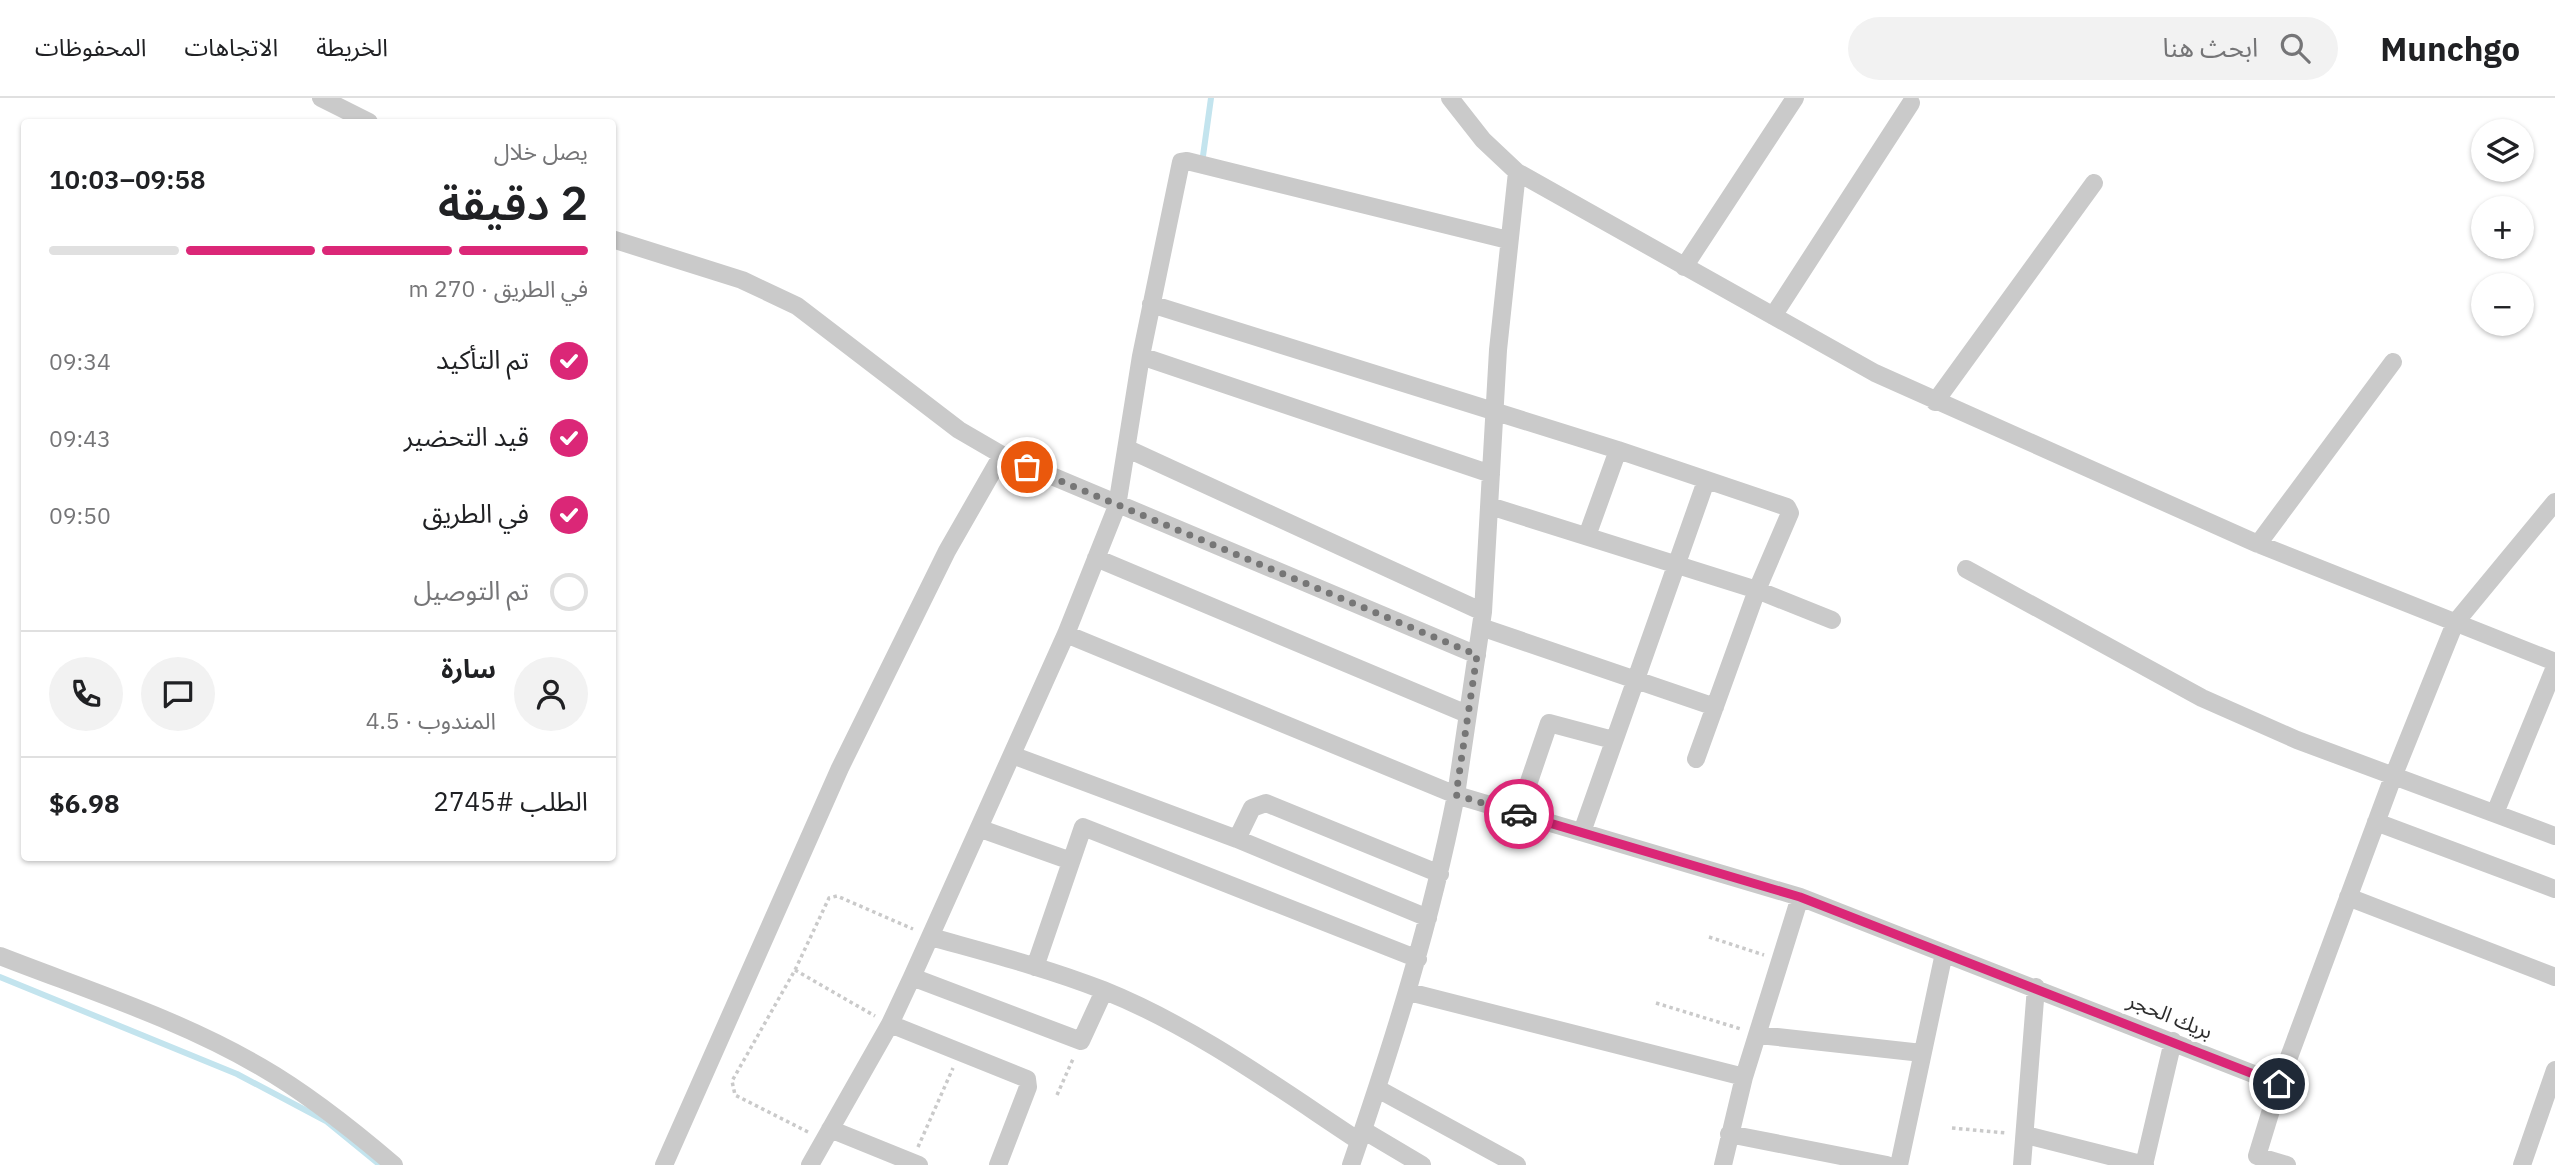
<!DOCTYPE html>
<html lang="ar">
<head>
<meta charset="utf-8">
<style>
	body { margin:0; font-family:"IBM Plex Sans","Noto Sans Arabic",sans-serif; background:#f2f2f2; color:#202124; direction:rtl; height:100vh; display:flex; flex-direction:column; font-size:26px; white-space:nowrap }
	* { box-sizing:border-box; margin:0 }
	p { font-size:23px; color:#757577 }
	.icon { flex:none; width:38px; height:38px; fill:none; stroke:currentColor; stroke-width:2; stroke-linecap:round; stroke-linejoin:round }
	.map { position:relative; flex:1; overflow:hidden; direction:ltr }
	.panel { position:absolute; left:21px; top:21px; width:595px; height:742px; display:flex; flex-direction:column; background:#fff; border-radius:7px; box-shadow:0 2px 5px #0004; direction:rtl }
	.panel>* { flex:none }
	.fabs { position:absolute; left:2471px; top:21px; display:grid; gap:14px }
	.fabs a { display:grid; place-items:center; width:63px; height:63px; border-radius:50%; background:#fff; box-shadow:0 2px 5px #0004; font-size:35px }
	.pin { position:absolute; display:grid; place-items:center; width:60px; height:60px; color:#fff; margin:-30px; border:4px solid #fff; border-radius:50%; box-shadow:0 2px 7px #0007 }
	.courier { position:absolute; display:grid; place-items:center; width:70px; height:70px; margin:-35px; border:5px solid #db2777; border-radius:50%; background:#fff; color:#222; box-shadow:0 2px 9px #0007 }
	.head em { font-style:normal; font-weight:600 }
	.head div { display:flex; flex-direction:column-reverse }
	.head { display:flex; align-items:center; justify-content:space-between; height:119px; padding:0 28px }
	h1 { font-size:46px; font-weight:600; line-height:52px }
	.bar { display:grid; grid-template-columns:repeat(4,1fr); gap:10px 7px; align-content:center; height:84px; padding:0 28px }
	.bar i { height:9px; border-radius:5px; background:#e0e0e0 }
	.bar .on { background:#db2777 }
	.bar p { grid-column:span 4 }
	.line { display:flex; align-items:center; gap:18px; padding:0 28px; border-top:2px solid #e0e0e0 }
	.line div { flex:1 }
	.round { display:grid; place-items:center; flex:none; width:74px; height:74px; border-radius:37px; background:#f2f2f2 }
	ol { padding:0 28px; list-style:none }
	li { display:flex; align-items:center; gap:21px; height:77px }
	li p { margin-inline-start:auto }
	li .icon { padding:7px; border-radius:50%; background:#db2777; color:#fff; stroke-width:4 }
	li:last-child { color:#757577 }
	li i { width:38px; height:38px; border:4px solid #e0e0e0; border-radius:50% }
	header { display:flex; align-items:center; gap:42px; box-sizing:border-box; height:98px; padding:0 35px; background:#fff; border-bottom:2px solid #e0e0e0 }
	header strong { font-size:33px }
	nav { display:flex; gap:38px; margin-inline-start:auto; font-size:24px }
	.search { width:490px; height:63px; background:#f2f2f2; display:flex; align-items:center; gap:18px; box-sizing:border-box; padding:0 24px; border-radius:38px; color:#757577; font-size:26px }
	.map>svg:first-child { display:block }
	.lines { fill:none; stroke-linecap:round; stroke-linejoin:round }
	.stream { stroke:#c3e4ee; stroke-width:6 }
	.path { stroke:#cacaca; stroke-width:3.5; stroke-dasharray:3.5 3.5; stroke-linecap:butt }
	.minor { stroke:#cacaca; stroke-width:18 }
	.done { stroke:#767676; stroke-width:7; stroke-dasharray:0 12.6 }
	.route { stroke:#db2777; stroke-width:9 }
	.labels { text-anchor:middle; stroke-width:7; stroke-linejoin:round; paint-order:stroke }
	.street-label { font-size:21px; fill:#2d2d2d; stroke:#fff }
</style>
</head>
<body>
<header>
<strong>Munchgo</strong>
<div class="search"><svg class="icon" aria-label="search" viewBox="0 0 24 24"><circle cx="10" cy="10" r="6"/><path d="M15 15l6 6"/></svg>ابحث هنا</div>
<nav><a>الخريطة</a><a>الاتجاهات</a><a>المحفوظات</a></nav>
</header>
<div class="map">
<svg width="2555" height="1067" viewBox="0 0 2555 1067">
	<rect width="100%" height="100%" fill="#fff"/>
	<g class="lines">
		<path class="stream" d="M1203 58 1211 0
			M0 879 237 976 326 1023 380 1067"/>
		<path class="path" d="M1709 839 1764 857
			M795 872 875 918
			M1656 905 1741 931
			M1057 997 1073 961
			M1952 1030 2006 1035
			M808 1034 735 997 732 983 795 872 829 800 837 798 913 831
			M918 1049 953 970"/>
		<path class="minor" d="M321 0 369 24
			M1450 0 1483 42 1517 74 1498 252 1483 514 1456 697 1800 799 2279 986 2257 1058 2287 1067
			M1517 74 1875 275 2258 446 2555 564
			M612 141 742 182 797 208 959 332 1002 357 1477 557
			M1684 169 1795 0
			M1151 206 1618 352 1787 409 1790 415 1757 492 1696 661
			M1773 218 1911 5
			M1141 258 1491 376
			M1935 304 2094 85
			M1128 351 1483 514
			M1490 408 1757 492 1832 522
			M1587 438 1618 352
			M2258 446 2393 264
			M1096 460 1467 616
			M1966 471 2202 600 2297 642 2555 738
			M1481 529 1715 609
			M1066 536 1456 697C1431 824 1393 945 1351 1067
			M1012 657 1237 741 1428 820
			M2495 715 2555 569
			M1518 716 1549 625 1613 642
			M2376 724 2555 791
			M981 731 1071 763
			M1582 734 1706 383
			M1237 741 1252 710 1266 705 1440 776
			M2348 799 2555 879
			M931 839C988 855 1047 870 1103 892 1195 929 1277 989 1359 1043
			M0 858C87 892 179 921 261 969 308 996 353 1032 394 1067
			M1035 869 1083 729 1418 861
			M912 879 1081 943 1104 893
			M1409 894 1744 979
			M890 926 1027 981 1028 989 998 1067
			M1759 937 1922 955
			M2279 986 2393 679 2455 525 2555 404
			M1378 991 1517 1067
			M830 1031 919 1067
			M1363 1032 1422 1067
			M1729 1036 1887 1067
			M2026 1037 2145 1067
			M664 1067 840 670 947 453 1002 357
			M810 1067 890 926 912 879 1066 536 1117 408 1141 258 1181 64 1187 63 1508 142
			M1723 1067 1744 979 1800 799
			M1899 1067 1944 855
			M2022 1067 2036 889
			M2144 1067 2173 943
			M2522 1067 2555 972"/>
	</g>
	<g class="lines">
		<path class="done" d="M1027 369 1477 557 1456 697 1519 716"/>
		<path class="route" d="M1519 716 1800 799 2279 986"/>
	</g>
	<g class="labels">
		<g class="street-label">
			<text transform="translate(2170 918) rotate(22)" y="7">بريك الحجر</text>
		</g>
	</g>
</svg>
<div class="fabs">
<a><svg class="icon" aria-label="layers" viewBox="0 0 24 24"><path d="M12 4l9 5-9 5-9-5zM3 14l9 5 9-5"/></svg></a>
<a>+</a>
<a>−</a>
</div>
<div class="pin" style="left:1027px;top:369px;background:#ea580c"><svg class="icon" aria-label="bag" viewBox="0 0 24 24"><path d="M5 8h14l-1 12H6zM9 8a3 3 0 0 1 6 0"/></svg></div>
<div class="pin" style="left:2279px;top:986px;background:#1f2937"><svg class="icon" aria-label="home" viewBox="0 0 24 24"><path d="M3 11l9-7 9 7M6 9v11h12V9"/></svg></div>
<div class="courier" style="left:1519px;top:716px"><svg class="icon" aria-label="car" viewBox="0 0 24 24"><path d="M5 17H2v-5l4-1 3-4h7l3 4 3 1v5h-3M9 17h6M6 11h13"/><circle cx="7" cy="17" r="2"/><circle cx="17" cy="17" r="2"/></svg></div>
<section class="panel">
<div class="head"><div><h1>2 دقيقة</h1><p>يصل خلال</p></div><em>09:58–10:03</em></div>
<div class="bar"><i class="on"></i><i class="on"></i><i class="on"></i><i></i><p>في الطريق · 270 m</p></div>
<ol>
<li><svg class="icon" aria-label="check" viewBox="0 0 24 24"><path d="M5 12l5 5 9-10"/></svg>تم التأكيد<p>09:34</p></li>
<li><svg class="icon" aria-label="check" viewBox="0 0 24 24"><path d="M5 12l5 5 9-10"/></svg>قيد التحضير<p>09:43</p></li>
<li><svg class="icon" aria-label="check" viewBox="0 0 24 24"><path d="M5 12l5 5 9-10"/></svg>في الطريق<p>09:50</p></li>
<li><i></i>تم التوصيل</li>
</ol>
<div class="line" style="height:126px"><a class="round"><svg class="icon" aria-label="person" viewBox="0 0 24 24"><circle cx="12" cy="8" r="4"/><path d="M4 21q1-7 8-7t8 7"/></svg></a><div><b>سارة</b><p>المندوب · 4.5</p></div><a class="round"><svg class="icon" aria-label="chat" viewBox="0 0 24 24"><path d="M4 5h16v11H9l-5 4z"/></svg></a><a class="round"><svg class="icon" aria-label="phone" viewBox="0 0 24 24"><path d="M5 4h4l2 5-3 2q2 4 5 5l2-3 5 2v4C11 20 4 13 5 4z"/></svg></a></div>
<div class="line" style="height:91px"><div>الطلب #2745</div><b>$6.98</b></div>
</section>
</div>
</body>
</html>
